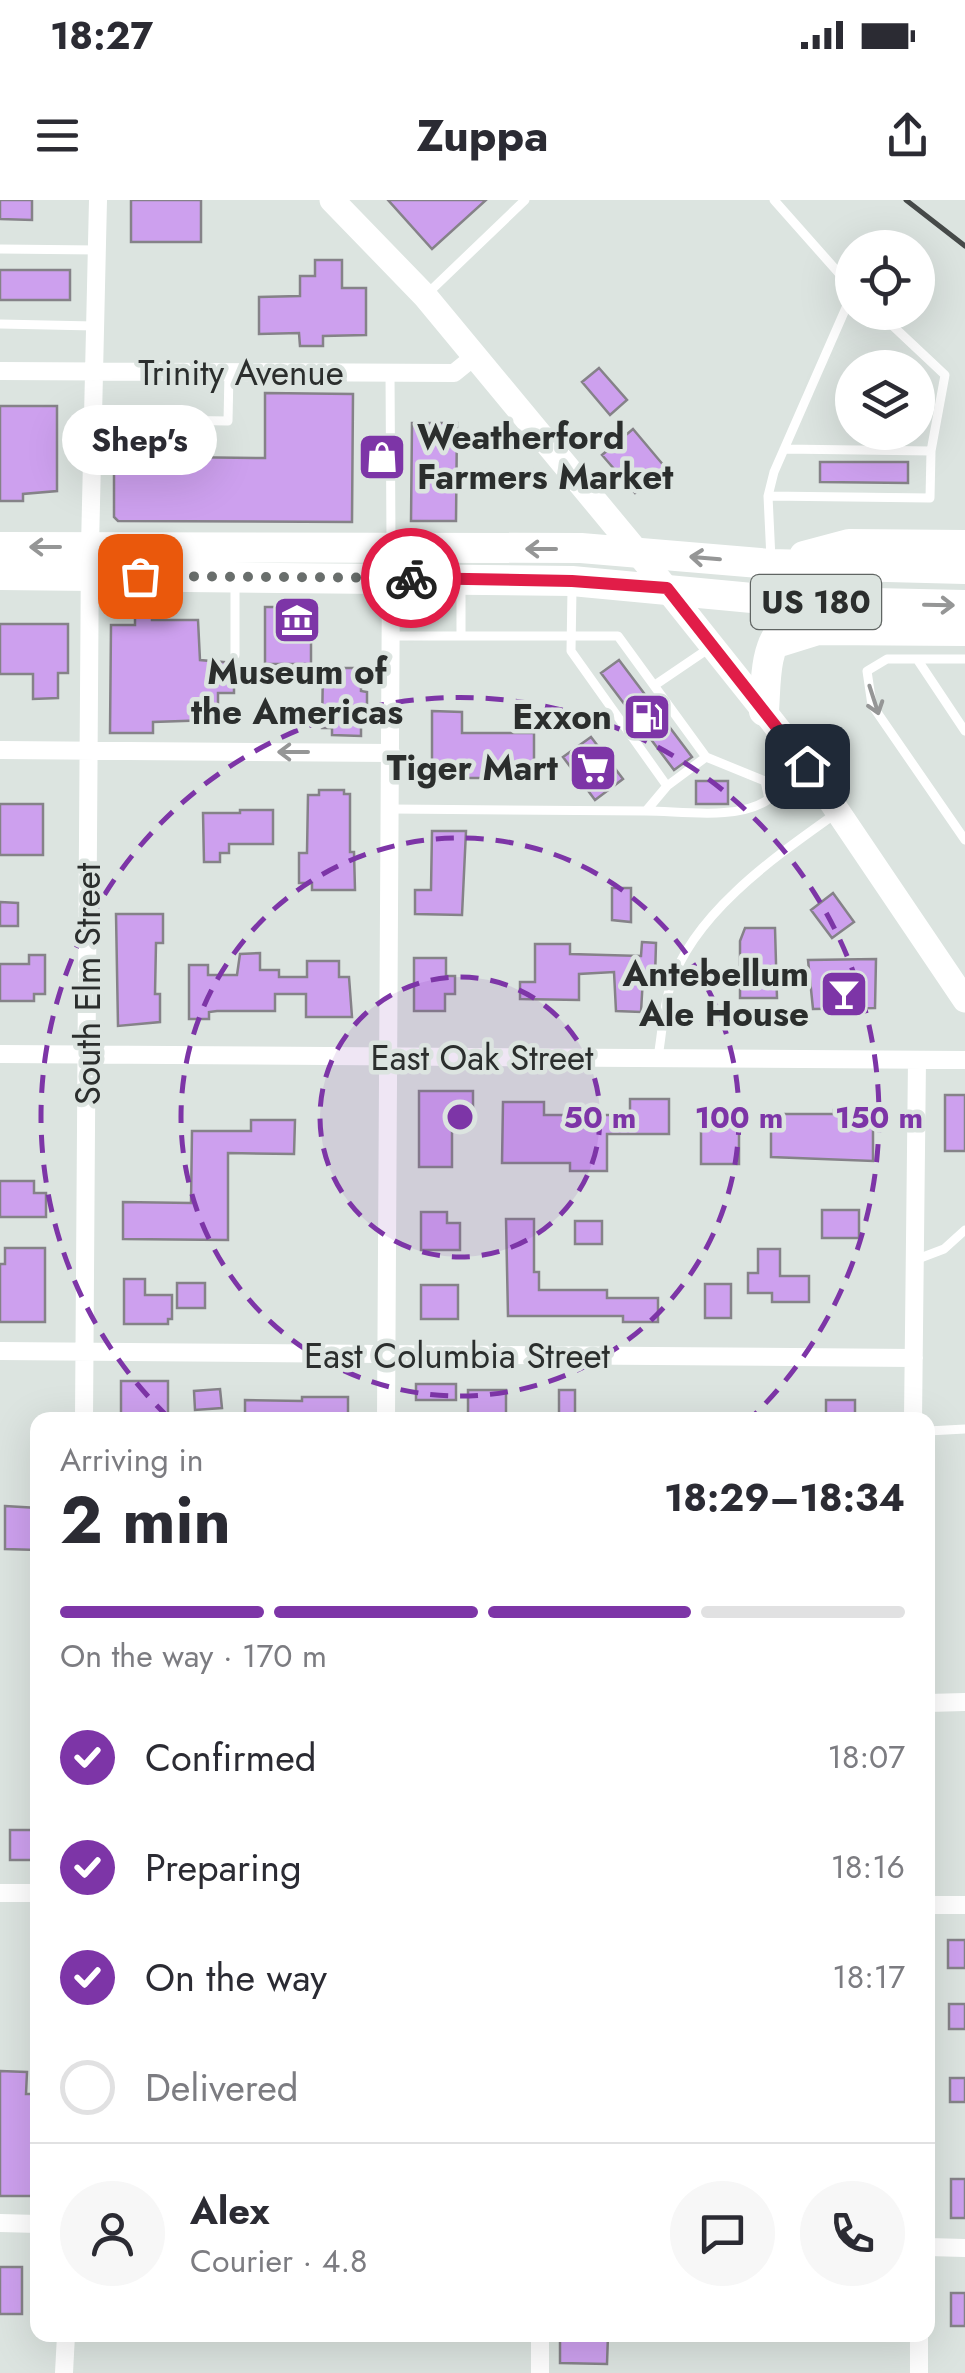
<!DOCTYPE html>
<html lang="en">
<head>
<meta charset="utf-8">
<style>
	body { margin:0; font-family:Jost,sans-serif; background:#f7f7f7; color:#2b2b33; height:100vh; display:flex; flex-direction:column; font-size:38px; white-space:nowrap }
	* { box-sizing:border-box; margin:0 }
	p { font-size:32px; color:#7c7c81 }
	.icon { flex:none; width:55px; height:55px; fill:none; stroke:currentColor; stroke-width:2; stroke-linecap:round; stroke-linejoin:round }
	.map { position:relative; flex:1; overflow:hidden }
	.sheet { position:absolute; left:30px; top:1212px; width:905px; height:930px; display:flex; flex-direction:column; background:#fff; border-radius:20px; box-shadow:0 10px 40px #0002 }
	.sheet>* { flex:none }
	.tools { position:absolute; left:835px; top:30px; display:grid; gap:20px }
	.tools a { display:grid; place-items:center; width:100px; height:100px; border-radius:50%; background:#fff; box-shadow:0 10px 40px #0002; font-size:50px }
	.pin { position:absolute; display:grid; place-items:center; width:85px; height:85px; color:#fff; margin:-42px; border-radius:20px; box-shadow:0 5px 15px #0006 }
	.courier { position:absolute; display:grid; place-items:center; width:100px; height:100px; margin:-50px; border:8px solid #e11d48; border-radius:50%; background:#fff; color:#222; box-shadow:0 2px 12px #0007 }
	.bubble { position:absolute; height:70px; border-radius:35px; background:#fff; box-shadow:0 10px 40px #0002; font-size:32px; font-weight:700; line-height:70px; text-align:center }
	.head em { font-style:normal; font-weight:700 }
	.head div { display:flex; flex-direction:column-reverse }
	.head { display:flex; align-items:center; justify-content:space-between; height:170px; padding:0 30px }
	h1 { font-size:65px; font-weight:700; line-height:75px }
	.bar { display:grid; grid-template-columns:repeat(4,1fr); gap:15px 10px; align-content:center; height:120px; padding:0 30px }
	.bar i { height:12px; border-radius:8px; background:#e1e1e2 }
	.bar .on { background:#7d35a7 }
	.bar p { grid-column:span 4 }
	.line { display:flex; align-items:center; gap:25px; padding:0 30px; border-top:2px solid #e1e1e2 }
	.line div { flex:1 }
	.round { display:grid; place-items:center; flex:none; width:105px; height:105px; border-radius:52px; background:#f7f7f7 }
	ol { padding:0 30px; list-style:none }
	li { display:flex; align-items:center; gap:30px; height:110px }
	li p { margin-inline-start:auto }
	li .icon { padding:10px; border-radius:50%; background:#7d35a7; color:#fff; stroke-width:4 }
	li:last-child { color:#7c7c81 }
	li i { width:55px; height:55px; border:5px solid #e1e1e2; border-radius:50% }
	.status { display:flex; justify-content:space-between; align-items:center; height:70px; padding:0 50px; background:#fff; direction:ltr }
	.status svg { height:28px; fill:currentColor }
	header { display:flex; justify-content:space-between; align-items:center; height:130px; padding:0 30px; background:#fff; font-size:45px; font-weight:700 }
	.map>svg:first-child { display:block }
	.building { fill:#cda0ee; stroke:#858288; stroke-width:2.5 }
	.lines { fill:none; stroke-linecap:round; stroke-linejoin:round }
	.lane { stroke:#fff; stroke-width:9 }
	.street { stroke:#fff; stroke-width:18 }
	.secondary { stroke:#fff; stroke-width:25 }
	.primary { stroke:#fff; stroke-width:30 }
	.rail { stroke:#464a49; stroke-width:5 }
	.oneway { stroke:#959696 }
	.done { stroke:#696e6c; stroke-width:10; stroke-dasharray:0 18 }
	.route { stroke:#e11d48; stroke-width:12 }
	.ring { fill:none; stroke:#7d35a7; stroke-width:5; stroke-dasharray:18 12 }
	.labels { text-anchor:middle; stroke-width:9; stroke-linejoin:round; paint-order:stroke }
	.shield { fill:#dce4e0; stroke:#606563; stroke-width:2.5 }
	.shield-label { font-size:32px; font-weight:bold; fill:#2b2e2d }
	.street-label { font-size:35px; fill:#2b2e2d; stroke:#dce4e0 }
	.poi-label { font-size:35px; font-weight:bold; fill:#2b2e2d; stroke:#dce4e0; text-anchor:end }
	.centre { fill:#7d35a7; stroke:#dce4e0; stroke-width:5 }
	.ring-label { font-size:30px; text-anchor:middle; font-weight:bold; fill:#7d35a7; stroke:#dce4e0; stroke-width:9; stroke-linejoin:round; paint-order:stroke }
</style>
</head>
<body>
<div class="status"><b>18:27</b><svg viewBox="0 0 49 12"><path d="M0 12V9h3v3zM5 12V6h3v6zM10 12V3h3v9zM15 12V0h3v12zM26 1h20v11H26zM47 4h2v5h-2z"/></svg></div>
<header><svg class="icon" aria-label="menu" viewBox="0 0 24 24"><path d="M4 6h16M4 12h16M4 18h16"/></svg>Zuppa<svg class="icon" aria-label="share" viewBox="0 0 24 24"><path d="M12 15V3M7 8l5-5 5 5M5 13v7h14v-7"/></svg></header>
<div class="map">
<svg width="965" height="2173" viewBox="0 0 965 2173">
	<rect width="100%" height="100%" fill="#dce4e0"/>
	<path class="building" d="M0 0H32V20L0 19Z
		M131 0H201V42H131Z
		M388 0H486L432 49Z
		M315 60H342V88H366V135L323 136V146H300L299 133 259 134V97L300 96V76H315Z
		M0 70H70V100H0Z
		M599 168 627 200 610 215 582 182Z
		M265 193 353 194 352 322 118 321 114 317V270H176V257L265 258Z
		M0 206H57V291L23 294V301H0Z
		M412 223H457L456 321H411Z
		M633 229 665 267 635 293 602 255Z
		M820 262H908V283L820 282Z
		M135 407H152V420H198L200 460 234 463V493H218V516L213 520 153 522V533H110L111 425H135Z
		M265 407H311V464H265Z
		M0 424H68V473H58V498L33 499V474H0Z
		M619 460 692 557 674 570 601 473Z
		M323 468H361V491L367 492V522H361V536L332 535V528H322Z
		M432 511 462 512V533H534V578H432Z
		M591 537 623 579 595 600 563 557Z
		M696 581H728V604H696Z
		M319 590H344V594H350V652H354L355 690H312V683H299V653H307L308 595H319Z
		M0 604H43V655H0Z
		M240 610H273V644H229V653H220V662H204L203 613H240Z
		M432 631H466L462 715 415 714V690H431Z
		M612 688H631V722L612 720Z
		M833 693 854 722 832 738 811 710Z
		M0 702 18 703V726H0Z
		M116 714H163V743H156L155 794H160V822L118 826Z
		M745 728H775L777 798H740V741Z
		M642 742 656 743 655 778 643 777 641 812 616 811 614 772 579 774V800L520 799V782H535V744H570V754L641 756Z
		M260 753V770H279V777H307V761H339V777H349L352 817H306V794H275V811H217L209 812V819H189V765H208V775H237L240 754Z
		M29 755H45V794H34V801H0V764H29Z
		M414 758H446V776H455V794H445V811H414Z
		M876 759 875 808 813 809 808 760Z
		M419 891H473V923H452V967H419Z
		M945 895H965V951H945Z
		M630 899H669V934H607V971H570V963H502L503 902H544V915H630Z
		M834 910H873V961L771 957V914H834Z
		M701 912H739V964H701Z
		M251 920H295L294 954 228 953V1040L123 1039V1002L191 1003 192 931H251Z
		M0 981H34V993H46V1017H0Z
		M822 1010H859V1038H822Z
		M421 1012H447V1023H460V1050H421Z
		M506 1019H534V1072H539V1090H607V1098H658V1122H623V1116H508Z
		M575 1021H602V1044H575Z
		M5 1048H45V1122H0V1064H5Z
		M758 1049H780V1076H809V1102H772V1093H748V1073H758Z
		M124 1079H145V1095H172V1119H168V1124H124Z
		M177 1083H205V1108H177Z
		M705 1084H731V1118H705Z
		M421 1085H458V1119H421Z
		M121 1181H168V1216H121Z
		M416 1184H456V1200H416Z
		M220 1189 222 1208 195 1210 194 1191Z
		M468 1190H506V1220H468Z
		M559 1190H575V1220H559Z
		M302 1197H348V1220H245V1200L302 1201Z
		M826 1200H855V1220H826Z
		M5 1306 38 1308V1350L5 1349Z
		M10 1630H38V1660H10Z
		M948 1740H965V1768H948Z
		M949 1804H965V1829H949Z
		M0 1871 27 1872 26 1894H36L35 1996H0Z
		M950 1878H965V1902H950Z
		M951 1979H965V2018H951Z
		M0 2067H22V2114H0Z
		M951 2093H965V2126H951Z
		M591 2135H608L607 2164 560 2163V2138L591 2139Z"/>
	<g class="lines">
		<path class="lane" d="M774 0 852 88
			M0 49 98 50
			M426 95 525 0
			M0 124 94 126
			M390 173 391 341
			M92 219 228 221 229 173
			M784 249 931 251
			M768 296 930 298 931 251 945 175 878 112
			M771 359 768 296 774 272 852 94
			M461 387V436
			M572 389 571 451 667 586 706 557 765 581 802 568
			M391 436H618L706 557
			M235 455V381
			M917 459 965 531
			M965 459H887L867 471 872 505 965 640
			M655 485 711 447
			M391 609 646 611 667 586
			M646 611C682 611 738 621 769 599L765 581
			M658 857C662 834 663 809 670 787 692 714 776 656 835 614
			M915 1060 944 1049 965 1030
			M928 1231 965 1229"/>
		<path class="street" d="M0 171 454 173 475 156
			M0 550 391 553
			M0 854 965 860
			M0 1151 914 1158
			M84 1220 90 347 98 0
			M386 1220 391 371
			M913 1220 917 860
			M928 1503 965 1502
			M0 1693H38
			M928 1705H965
			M0 2023 38 2024
			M928 2047 965 2048
			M64 2173 66 2135
			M540 2173V2135
			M919 2173V2135"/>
		<path class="secondary" d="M332 0 425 96 638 353 764 511 807 566 965 800"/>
		<path class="primary" d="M0 347 581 348 771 364 965 369
			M804 356 849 344 965 345
			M0 375 572 381 784 401 965 405
			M773 444 818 430 965 431
			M764 511C766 484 764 449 783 428"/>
		<path class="rail" d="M906 0 965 46"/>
	</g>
	<defs><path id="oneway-shaft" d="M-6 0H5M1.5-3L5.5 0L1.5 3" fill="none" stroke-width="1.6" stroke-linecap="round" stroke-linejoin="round" transform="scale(2.5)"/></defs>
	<g class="oneway">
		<use href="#oneway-shaft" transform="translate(45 347) rotate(-180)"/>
		<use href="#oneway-shaft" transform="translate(541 349) rotate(180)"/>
		<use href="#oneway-shaft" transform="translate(705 358) rotate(-175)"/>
		<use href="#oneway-shaft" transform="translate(939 405) rotate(1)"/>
		<use href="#oneway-shaft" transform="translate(874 500) rotate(72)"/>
		<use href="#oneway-shaft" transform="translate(293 552) rotate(-180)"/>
	</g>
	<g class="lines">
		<path class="done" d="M140 376 411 378"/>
		<path class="route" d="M411 378 572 381 667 388 807 566"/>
	</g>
	<circle cx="460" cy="917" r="140" fill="#7d35a7" fill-opacity=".12"/>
	<g class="ring">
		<circle cx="460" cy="917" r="140"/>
		<circle cx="460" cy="917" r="279"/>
		<path d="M169 1218A419 419 0 1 1 751 1218"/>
	</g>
	<defs>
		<g id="shop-square" transform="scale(2.5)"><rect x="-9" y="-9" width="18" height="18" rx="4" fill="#7d35a7" stroke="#dce4e0"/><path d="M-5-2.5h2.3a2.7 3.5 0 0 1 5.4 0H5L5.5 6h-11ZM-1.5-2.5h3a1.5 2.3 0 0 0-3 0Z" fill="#fff"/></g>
		<g id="museum-square" transform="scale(2.5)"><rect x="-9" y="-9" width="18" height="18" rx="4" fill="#7d35a7" stroke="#dce4e0"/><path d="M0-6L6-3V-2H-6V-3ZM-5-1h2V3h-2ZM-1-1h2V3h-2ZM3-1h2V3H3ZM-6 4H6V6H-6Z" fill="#fff"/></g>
		<g id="fuel-square" transform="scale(2.5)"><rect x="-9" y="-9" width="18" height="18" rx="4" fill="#7d35a7" stroke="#dce4e0"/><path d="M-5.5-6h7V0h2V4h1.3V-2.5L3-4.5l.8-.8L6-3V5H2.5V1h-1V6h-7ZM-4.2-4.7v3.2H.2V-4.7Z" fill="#fff"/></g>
		<g id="supermarket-square" transform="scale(2.5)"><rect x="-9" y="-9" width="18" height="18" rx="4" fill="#7d35a7" stroke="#dce4e0"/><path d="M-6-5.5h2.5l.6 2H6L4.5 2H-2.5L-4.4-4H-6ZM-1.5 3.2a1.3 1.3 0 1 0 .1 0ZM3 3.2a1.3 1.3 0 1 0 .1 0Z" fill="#fff"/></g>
		<g id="bar-square" transform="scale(2.5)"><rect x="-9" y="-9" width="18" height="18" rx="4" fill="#7d35a7" stroke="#dce4e0"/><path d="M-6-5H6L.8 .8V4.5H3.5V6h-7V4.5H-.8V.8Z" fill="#fff"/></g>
	</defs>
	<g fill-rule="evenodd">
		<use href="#shop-square" x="382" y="257"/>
		<use href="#museum-square" x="297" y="420"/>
		<use href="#fuel-square" x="647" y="517"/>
		<use href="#supermarket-square" x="593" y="568"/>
		<use href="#bar-square" x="844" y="794"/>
	</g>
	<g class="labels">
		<rect class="shield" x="751" y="375" width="130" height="54" rx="8"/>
		<g class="shield-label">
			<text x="816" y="413">US 180</text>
		</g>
		<g class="street-label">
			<text x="241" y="185">Trinity Avenue</text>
			<text transform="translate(88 784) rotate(-90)" y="12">South Elm Street</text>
			<text x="482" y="870">East Oak Street</text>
			<text x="457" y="1168">East Columbia Street</text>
		</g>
		<g class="poi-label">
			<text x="417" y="249" text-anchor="start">Weatherford<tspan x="417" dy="40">Farmers Market</tspan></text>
			<text x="297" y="484" text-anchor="middle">Museum of<tspan x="297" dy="40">the Americas</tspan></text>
			<text x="612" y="529">Exxon</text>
			<text x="558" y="580">Tiger Mart</text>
			<text x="809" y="786">Antebellum<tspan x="809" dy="40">Ale House</tspan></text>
		</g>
	</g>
	<circle cx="460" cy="917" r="15" class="centre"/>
	<g class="ring-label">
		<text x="600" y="928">50 m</text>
		<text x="739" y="928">100 m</text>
		<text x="879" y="928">150 m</text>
	</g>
</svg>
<div class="tools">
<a><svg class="icon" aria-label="locate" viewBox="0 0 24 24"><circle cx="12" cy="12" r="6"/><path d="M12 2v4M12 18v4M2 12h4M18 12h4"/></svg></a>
<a><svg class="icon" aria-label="layers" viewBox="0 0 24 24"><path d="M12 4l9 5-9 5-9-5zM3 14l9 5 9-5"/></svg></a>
</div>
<div class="pin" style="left:140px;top:376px;background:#ea580c"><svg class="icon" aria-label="bag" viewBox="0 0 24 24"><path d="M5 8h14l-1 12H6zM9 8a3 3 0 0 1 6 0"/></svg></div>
<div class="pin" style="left:807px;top:566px;background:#1f2937"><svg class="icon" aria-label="home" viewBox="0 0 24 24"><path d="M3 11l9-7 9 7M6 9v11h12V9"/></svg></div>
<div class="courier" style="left:411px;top:378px"><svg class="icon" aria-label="bike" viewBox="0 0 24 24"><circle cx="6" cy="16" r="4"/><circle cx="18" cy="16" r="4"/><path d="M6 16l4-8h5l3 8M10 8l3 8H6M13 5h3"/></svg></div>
<div class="bubble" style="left:62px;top:205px;width:155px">Shep's</div>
<section class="sheet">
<div class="head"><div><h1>2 min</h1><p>Arriving in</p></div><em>18:29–18:34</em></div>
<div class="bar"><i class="on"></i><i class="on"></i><i class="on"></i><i></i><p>On the way · 170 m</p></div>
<ol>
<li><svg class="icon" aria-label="check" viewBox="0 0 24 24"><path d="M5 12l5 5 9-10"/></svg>Confirmed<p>18:07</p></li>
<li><svg class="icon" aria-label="check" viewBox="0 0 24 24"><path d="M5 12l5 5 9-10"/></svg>Preparing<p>18:16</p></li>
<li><svg class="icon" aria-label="check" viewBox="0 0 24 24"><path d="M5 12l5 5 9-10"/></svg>On the way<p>18:17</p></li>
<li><i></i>Delivered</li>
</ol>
<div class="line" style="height:180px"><a class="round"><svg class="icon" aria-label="person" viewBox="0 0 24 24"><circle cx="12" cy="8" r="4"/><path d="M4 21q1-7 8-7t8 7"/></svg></a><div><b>Alex</b><p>Courier · 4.8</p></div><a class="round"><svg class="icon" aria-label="chat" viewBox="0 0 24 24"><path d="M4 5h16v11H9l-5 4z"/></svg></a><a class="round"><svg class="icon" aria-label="phone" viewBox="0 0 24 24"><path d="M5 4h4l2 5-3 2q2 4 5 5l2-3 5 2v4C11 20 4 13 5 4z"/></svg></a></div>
</section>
</div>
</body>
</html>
